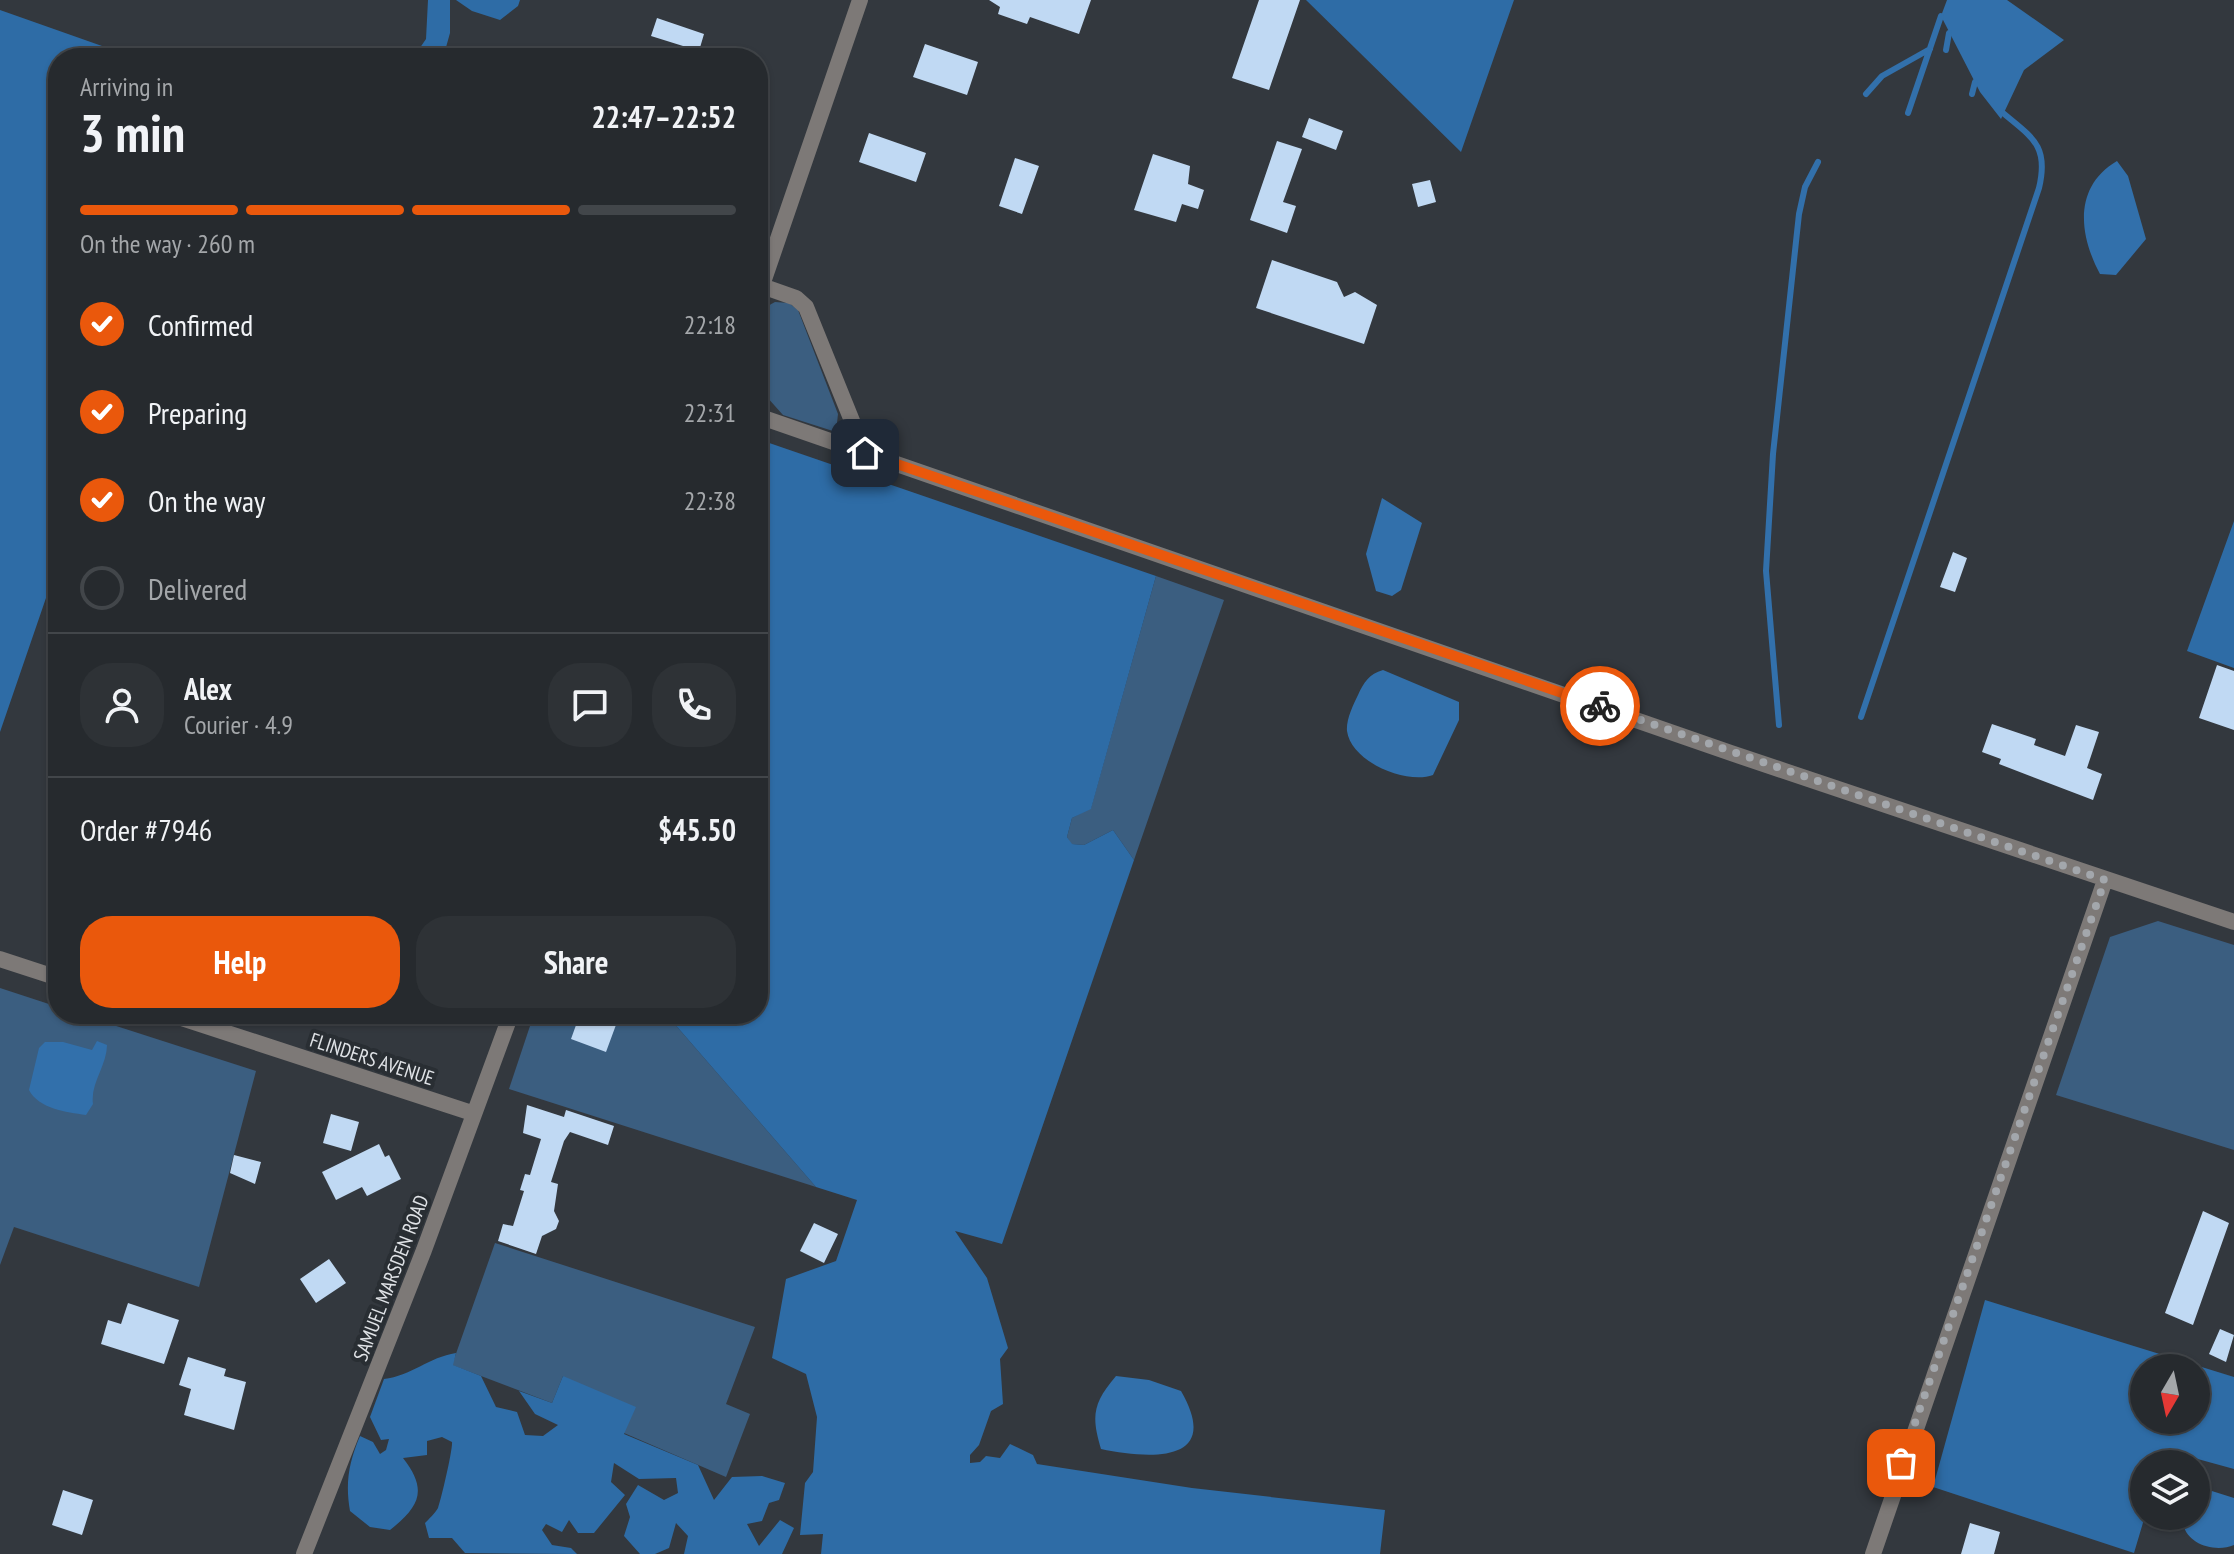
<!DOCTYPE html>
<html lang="en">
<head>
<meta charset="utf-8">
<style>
	body { margin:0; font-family:"PT Sans Narrow",sans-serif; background:#2e3236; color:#f1f3f6; height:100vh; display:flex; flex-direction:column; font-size:30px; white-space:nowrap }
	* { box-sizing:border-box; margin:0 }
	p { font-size:26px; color:#a4a7aa }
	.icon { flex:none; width:44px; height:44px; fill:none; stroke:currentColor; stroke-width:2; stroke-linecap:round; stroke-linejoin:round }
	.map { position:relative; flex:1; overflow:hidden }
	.details { position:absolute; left:48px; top:48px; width:720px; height:976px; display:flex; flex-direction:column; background:#262a2e; border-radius:32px; box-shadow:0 2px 6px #0004,0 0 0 2px #42464a }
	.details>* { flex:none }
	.needle { width:52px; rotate:189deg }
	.tools { position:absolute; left:2130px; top:1354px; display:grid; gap:16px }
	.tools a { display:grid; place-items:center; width:80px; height:80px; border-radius:50%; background:#262a2e; box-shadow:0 2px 6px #0004,0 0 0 2px #42464a; font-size:40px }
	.pin { position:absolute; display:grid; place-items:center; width:68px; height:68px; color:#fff; margin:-34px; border-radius:16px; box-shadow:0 4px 12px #0006 }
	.courier { position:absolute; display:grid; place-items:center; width:80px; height:80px; margin:-40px; border:6px solid #ea580c; border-radius:50%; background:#fff; color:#222; box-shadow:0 2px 10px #0007 }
	.head em { font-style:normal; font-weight:700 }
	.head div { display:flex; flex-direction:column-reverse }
	.head { display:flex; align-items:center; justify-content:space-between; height:136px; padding:0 32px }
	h1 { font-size:52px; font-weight:700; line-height:60px }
	.bar { display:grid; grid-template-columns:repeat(4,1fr); gap:12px 8px; align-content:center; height:96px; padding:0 32px }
	.bar i { height:10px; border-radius:6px; background:#42464a }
	.bar .current { background:#ea580c }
	.bar p { grid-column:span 4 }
	.line { display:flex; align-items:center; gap:20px; padding:0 32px; border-top:2px solid #42464a }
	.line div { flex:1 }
	.round { display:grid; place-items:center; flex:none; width:84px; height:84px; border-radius:32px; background:#2e3236 }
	ol { padding:0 32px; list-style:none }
	li { display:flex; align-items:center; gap:24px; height:88px }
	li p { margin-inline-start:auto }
	li .icon { padding:8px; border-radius:50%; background:#ea580c; color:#fff; stroke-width:4 }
	li:last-child { color:#a4a7aa }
	li i { width:44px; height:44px; border:4px solid #42464a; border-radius:50% }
	.primary-button { display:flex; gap:16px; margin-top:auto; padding:16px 32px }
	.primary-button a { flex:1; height:92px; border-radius:32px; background:#ea580c; color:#fff; font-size:32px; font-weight:700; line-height:92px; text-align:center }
	.primary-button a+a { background:#2e3236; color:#f1f3f6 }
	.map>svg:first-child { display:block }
	.green { fill:#3b5e80 }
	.forest { fill:#2e6ca6; fill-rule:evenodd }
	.water { fill:#3270ab }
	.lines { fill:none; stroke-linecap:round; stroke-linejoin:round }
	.stream { stroke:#3270ab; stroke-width:6 }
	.building { fill:#c0d9f3 }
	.street { stroke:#7d7977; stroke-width:16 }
	.done { stroke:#a3a7ac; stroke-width:8; stroke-dasharray:0 14.4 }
	.route { stroke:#ea580c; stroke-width:10 }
	.labels { text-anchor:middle; stroke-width:8; stroke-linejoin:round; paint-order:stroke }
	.street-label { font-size:20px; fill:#e0e3e7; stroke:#292e33 }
</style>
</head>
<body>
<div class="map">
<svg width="2234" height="1554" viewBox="0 0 2234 1554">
	<rect width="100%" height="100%" fill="#33383e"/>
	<path class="green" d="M775 302 789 303 798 310 838 414 836 432 783 415 758 387C758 364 748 313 775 302Z
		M1156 576 1224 600 1134 860 1113 830 1084 845 1071 844 1067 837 1072 818 1091 808Z
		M2158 921 2234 945V1150L2056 1095 2110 937Z
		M0 988 58 1007V1014H79L256 1071 199 1287 14 1227 0 1265Z
		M534 1014H666L816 1187 509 1089Z
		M495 1243 755 1327 726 1404 750 1414 726 1477 624 1433 563 1376 552 1403 452 1365Z"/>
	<path class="forest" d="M428 0H450V33L443 58H413L426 39Z
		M456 0H520L518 6 500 20 472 11Z
		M1306 0H1514L1461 152Z
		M0 10 136 58H58V563L0 732Z
		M758 439 1156 576 1091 809 1072 818 1067 837 1072 844 1084 845 1113 830 1134 860 1002 1244 955 1231 987 1278 1008 1348 1000 1359 1003 1404 991 1411 979 1445 970 1455V1463L980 1462 986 1456 1000 1458 1010 1444 1033 1455 1037 1464 1192 1488 1385 1510 1380 1554H821L823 1534 800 1535 805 1483 813 1472 817 1417 806 1374 772 1358 786 1279 836 1261 857 1200 816 1187 666 1014H758Z
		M2234 521V668L2187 651Z
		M1985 1300 2234 1377V1469L2165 1450 2160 1464H2144L2145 1516 2134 1553 1933 1487ZM2144 1368H2196V1420H2144Z
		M456 1353 453 1365 481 1376 496 1407 517 1412 525 1435 543 1436 558 1425 535 1414 519 1391 552 1403 563 1376 636 1407 624 1434 698 1465 714 1500 732 1477 762 1476 785 1483 779 1500 769 1503 762 1521 747 1524 759 1546 780 1520 794 1528 782 1554H684L688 1536 676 1523 669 1548 655 1554H640L624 1536 630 1517 626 1504 638 1485 664 1500 678 1493 676 1478 639 1479 614 1463 611 1482 625 1495 594 1533H578L569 1520 562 1532 546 1524 542 1530 552 1545 571 1548 577 1554 465 1553 452 1538H429L425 1523C429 1519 435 1513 438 1508 441 1500 453 1449 452 1442L442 1437 427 1441V1455L403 1458C428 1490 420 1506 390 1530L370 1527 350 1511C345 1483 349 1462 360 1436L373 1442 380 1454 386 1450 389 1439 381 1440 370 1417 384 1379C411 1376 429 1357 456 1353Z"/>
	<path class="water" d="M1947 0H2007L2064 40 2024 70 2001 119 1980 92 1941 16Z
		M2117 161 2128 176 2146 239 2116 275 2100 274C2079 235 2073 187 2117 161Z
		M1382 498 1422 523 1401 590 1392 596 1376 591 1366 554Z
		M1383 670 1459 702V720L1433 775C1407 785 1351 762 1347 731 1346 720 1353 705 1358 695 1364 682 1369 674 1383 670Z
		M97 1041 107 1045C107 1065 90 1084 93 1104L86 1115C66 1112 39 1109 29 1090L39 1048 45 1042H63L92 1050Z
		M1116 1376 1149 1380 1181 1391C1223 1464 1150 1459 1101 1449 1091 1416 1093 1403 1116 1376Z
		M2196 1486 2234 1498V1545C2213 1554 2180 1542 2183 1516H2196Z"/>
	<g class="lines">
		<path class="stream" d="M1946 50 1949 33
			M1866 94 1882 76 1930 49
			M1972 94 1975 82
			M1908 113 1941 16
			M1861 717 2039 188C2049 146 2033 138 2003 113
			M1779 725 1766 571 1773 454 1799 214 1805 187 1818 162"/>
	</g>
	<path class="building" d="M989 0H1091L1079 34 1030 17 1027 24 998 14 1000 7Z
		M1259 0H1300L1269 90 1232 78Z
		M657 18 704 34 699 51 651 36Z
		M925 44 978 62 967 95 913 77Z
		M1309 118 1343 131 1336 150 1302 137Z
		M869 133 926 153 916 182 859 162Z
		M1277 141 1302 149 1283 202 1296 206 1287 233 1250 220Z
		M1153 154 1190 166 1188 184 1204 190 1198 209 1182 204 1176 222 1134 210Z
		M1015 158 1039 166 1022 214 999 206Z
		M1430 180 1436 202 1418 207 1412 184Z
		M1272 260 1337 282 1344 297 1355 292 1377 305 1364 344 1256 308Z
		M1953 552 1967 558 1955 592 1940 587Z
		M2217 665 2234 671V730L2199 718Z
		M1992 724 2036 739 2034 745 2065 756 2076 725 2099 732 2087 768 2102 774 2093 800 1999 764 2001 759 1982 752Z
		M580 1014H620L606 1052 571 1039Z
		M527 1105 564 1117 566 1110 614 1126 608 1145 570 1132 564 1141 551 1182 558 1184 554 1211 559 1221 556 1229 542 1236 536 1254 498 1241 503 1224 513 1226 524 1191 520 1190 525 1174 530 1175 541 1139 523 1133Z
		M331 1114 359 1122 351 1151 323 1143Z
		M379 1144 385 1157 389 1155 401 1179 367 1196 362 1187 336 1200 322 1172Z
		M234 1155 261 1162 255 1184 230 1173Z
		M2203 1211 2229 1223 2193 1325 2165 1313Z
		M814 1223 838 1234 824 1263 800 1251Z
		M329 1259 346 1283 316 1303 300 1279Z
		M128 1303 179 1320 164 1364 101 1344 108 1320 121 1324Z
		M2220 1329 2234 1335 2226 1362 2209 1354Z
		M188 1357 226 1369 224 1376 246 1382 234 1430 184 1415 191 1389 179 1385Z
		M63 1490 93 1500 82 1535 52 1525Z
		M1970 1523 2000 1532 1994 1554H1961Z"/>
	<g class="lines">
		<path class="street" d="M762 286 796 298 806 307 865 453
			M758 297 860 0
			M758 416 1731 753 2234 922
			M0 959 58 978
			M169 1014 472 1113
			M304 1554 424 1250 511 1014
			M1873 1554 2105 880"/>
	</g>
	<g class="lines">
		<path class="done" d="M1600 706 2105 880 1901 1463"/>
		<path class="route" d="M865 453 1600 706"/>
	</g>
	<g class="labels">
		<g class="street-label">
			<text transform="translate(372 1059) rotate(18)" y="7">FLINDERS AVENUE</text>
			<text transform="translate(391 1278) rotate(-69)" y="7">SAMUEL MARSDEN ROAD</text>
		</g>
	</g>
</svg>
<div class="tools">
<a><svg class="needle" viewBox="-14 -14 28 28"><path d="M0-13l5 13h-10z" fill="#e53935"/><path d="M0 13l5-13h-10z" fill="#a4a7aa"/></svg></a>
<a><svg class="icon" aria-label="layers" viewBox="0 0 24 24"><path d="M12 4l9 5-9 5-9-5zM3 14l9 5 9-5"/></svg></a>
</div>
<div class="pin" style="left:1901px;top:1463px;background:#ea580c"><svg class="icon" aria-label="bag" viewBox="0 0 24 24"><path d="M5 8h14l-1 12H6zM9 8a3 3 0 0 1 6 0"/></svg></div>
<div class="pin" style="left:865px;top:453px;background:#1f2937"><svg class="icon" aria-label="home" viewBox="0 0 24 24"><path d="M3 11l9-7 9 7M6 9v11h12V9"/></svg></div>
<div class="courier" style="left:1600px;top:706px"><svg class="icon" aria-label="bike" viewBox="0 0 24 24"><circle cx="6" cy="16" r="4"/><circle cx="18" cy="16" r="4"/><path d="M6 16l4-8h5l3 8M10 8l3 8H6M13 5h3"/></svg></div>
<section class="details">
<div class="head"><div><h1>3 min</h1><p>Arriving in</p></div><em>22:47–22:52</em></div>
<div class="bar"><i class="current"></i><i class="current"></i><i class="current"></i><i></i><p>On the way · 260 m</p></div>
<ol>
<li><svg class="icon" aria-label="check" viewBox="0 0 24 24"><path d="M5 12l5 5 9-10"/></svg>Confirmed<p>22:18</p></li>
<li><svg class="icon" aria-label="check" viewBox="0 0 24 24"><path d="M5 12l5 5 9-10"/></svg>Preparing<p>22:31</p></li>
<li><svg class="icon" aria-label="check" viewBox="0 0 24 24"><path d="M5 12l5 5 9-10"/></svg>On the way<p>22:38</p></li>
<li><i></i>Delivered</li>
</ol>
<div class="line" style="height:144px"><a class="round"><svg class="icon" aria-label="person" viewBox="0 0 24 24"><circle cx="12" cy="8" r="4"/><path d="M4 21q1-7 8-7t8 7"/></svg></a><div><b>Alex</b><p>Courier · 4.9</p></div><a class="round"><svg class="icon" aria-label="chat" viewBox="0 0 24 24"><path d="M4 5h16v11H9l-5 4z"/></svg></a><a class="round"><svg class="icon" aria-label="phone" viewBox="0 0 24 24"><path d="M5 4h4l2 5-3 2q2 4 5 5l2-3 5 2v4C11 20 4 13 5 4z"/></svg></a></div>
<div class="line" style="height:104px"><div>Order #7946</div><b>$45.50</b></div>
<div class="primary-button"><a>Help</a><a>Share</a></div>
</section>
</div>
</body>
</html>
